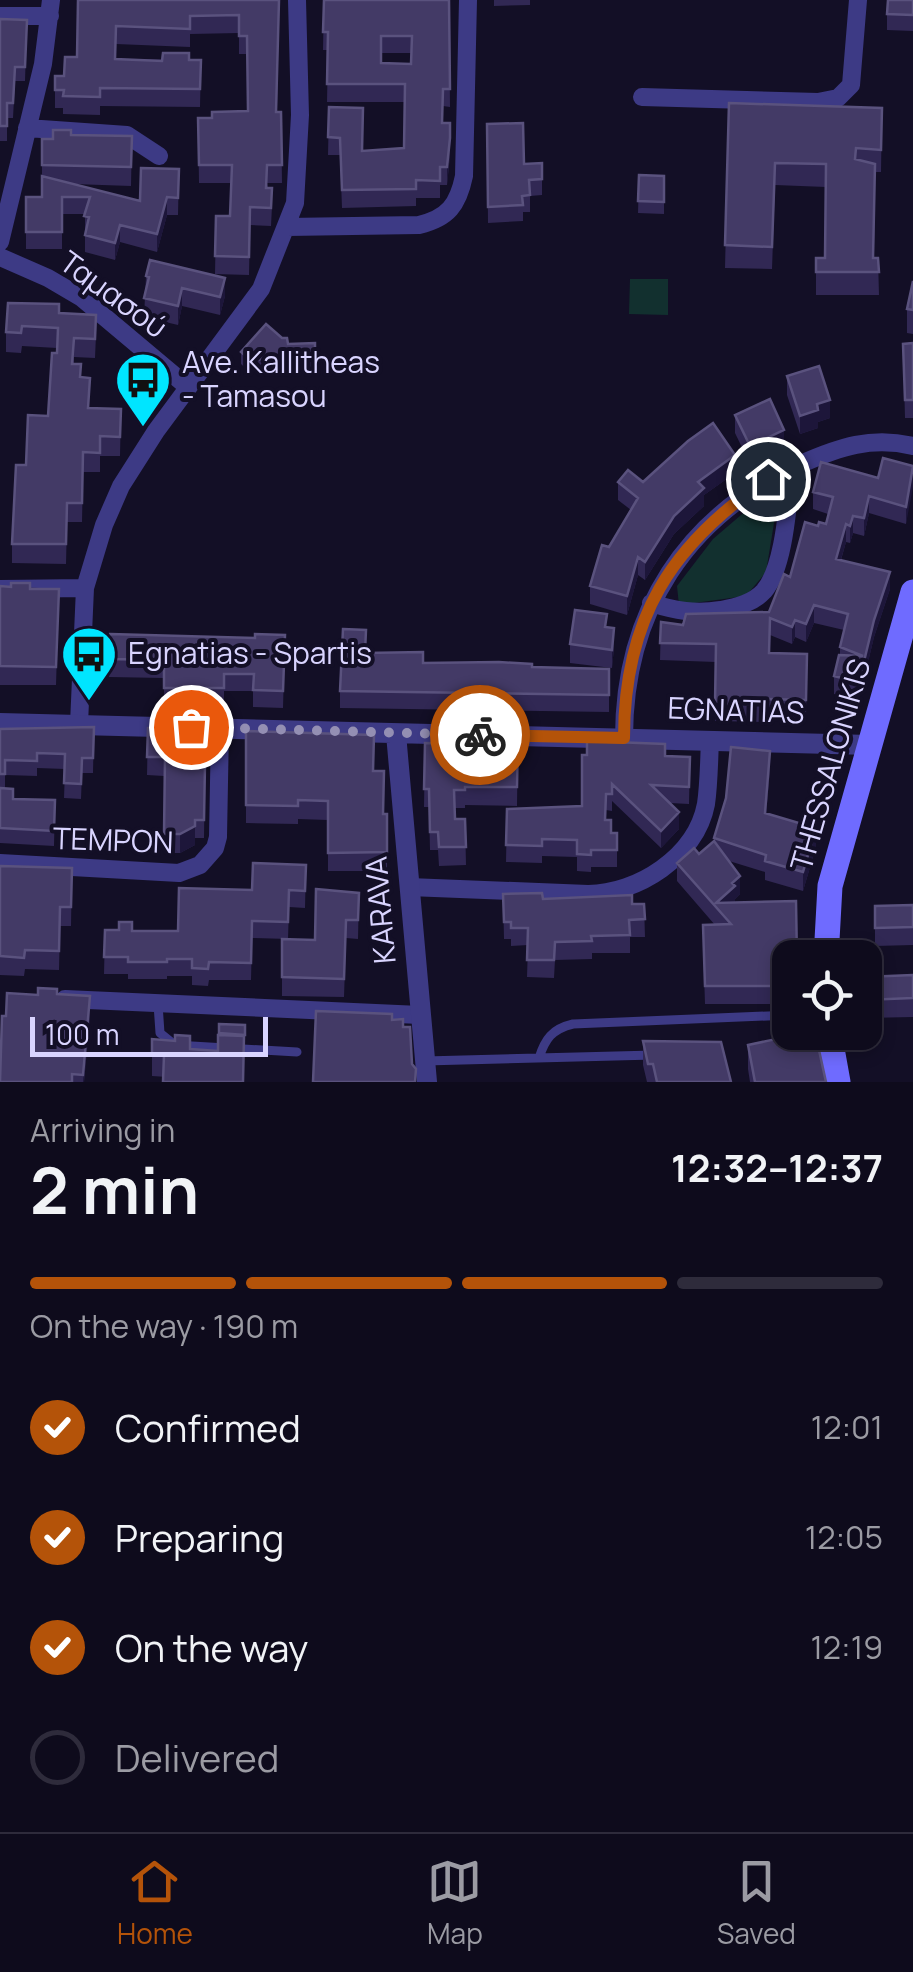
<!DOCTYPE html>
<html lang="en">
<head>
<meta charset="utf-8">
<style>
	body { margin:0; font-family:Manrope,sans-serif; background:#171425; color:#f1f3f6; height:100vh; display:flex; flex-direction:column; font-size:38px; white-space:nowrap }
	* { box-sizing:border-box; margin:0 }
	p { font-size:32px; color:#9b9ba3 }
	.icon { flex:none; width:55px; height:55px; fill:none; stroke:currentColor; stroke-width:2; stroke-linecap:round; stroke-linejoin:round }
	.map { position:relative; height:1082px; overflow:hidden }
	.panel { display:flex; flex-direction:column; background:#0e0b1c; flex:1 }
	.panel>* { flex:none }
	.fabs { position:absolute; left:772px; top:940px; display:grid; gap:20px }
	.fabs a { display:grid; place-items:center; width:110px; height:110px; border-radius:20px; background:#0e0b1c; box-shadow:0 5px 15px #0003,0 0 0 2px #2e2b3b; font-size:50px }
	.scale { position:absolute; left:30px; bottom:25px; width:238px; box-sizing:border-box; padding-left:10px; border:5px solid #d9d4ff; border-top:0; font-size:28px; line-height:35px; white-space:nowrap; color:#d9d4ff; -webkit-text-stroke:8px #130f26; paint-order:stroke }
	.pin { position:absolute; display:grid; place-items:center; width:85px; height:85px; color:#fff; margin:-42px; border:5px solid #fff; border-radius:50%; box-shadow:0 2px 10px #0007 }
	.courier { position:absolute; display:grid; place-items:center; width:100px; height:100px; margin:-50px; border:8px solid #b45309; border-radius:50%; background:#fff; color:#222; box-shadow:0 2px 12px #0007 }
	.head em { font-style:normal; font-weight:700 }
	.head div { display:flex; flex-direction:column-reverse }
	.head { display:flex; align-items:center; justify-content:space-between; height:170px; padding:0 30px }
	h1 { font-size:65px; font-weight:700; line-height:75px }
	.bar { display:grid; grid-template-columns:repeat(4,1fr); gap:15px 10px; align-content:center; height:120px; padding:0 30px }
	.bar i { height:12px; border-radius:8px; background:#2e2b3b }
	.bar .selected { background:#b45309 }
	.bar p { grid-column:span 4 }
	ol { padding:0 30px; list-style:none }
	li { display:flex; align-items:center; gap:30px; height:110px }
	li p { margin-inline-start:auto }
	li .icon { padding:10px; border-radius:50%; background:#b45309; color:#fff; stroke-width:4 }
	li:last-child { color:#9b9ba3 }
	li i { width:55px; height:55px; border:5px solid #2e2b3b; border-radius:50% }
	.dock { display:flex; justify-content:space-around; align-items:center; height:140px; border-top:2px solid #2e2b3b; background:#0e0b1c; font-size:28px; color:#9b9ba3 }
	.dock a { display:grid; justify-items:center; gap:5px }
	.dock .selected { color:#b45309 }
	.map>svg:first-child { display:block }
	.green { fill:#12302f }
	.lines { fill:none; stroke-linecap:round; stroke-linejoin:round }
	.service { stroke:#3d3a85; stroke-width:9 }
	.minor { stroke:#3d3a85; stroke-width:18 }
	.tertiary { stroke:#3d3a85; stroke-width:20 }
	.secondary { stroke:#6f6bff; stroke-width:25 }
	.wall { fill:#312854; fill-rule:evenodd }
	.shaded-wall { fill:#1d163a }
	.building { fill:#433a66; stroke:#5a527e; stroke-width:2.5; fill-rule:evenodd }
	.done { stroke:#948fb3; stroke-width:10; stroke-dasharray:0 18 }
	.route { stroke:#b45309; stroke-width:12 }
	.labels { text-anchor:middle; stroke-width:8; stroke-linejoin:round; paint-order:stroke }
	.street-label { font-size:30px; fill:#d9d4ff; stroke:#130f26 }
	.poi-label { font-size:30px; fill:#d9d4ff; stroke:#130f26; text-anchor:start }
</style>
</head>
<body>
<div class="map">
<svg width="913" height="1082" viewBox="0 0 913 1082">
	<rect width="100%" height="100%" fill="#130f26"/>
	<path class="green" d="M630 279H668V315L629 314Z
		M762 497 778 499 766 572 746 596 679 605 677 586 713 539Z"/>
	<g class="lines">
		<path class="service" d="M158 1004 160 1033 175 1045 297 1052
			M539 1058C545 1039 552 1029 573 1024L790 1015
			M425 1061 654 1055"/>
		<path class="minor" d="M0 16H50
			M642 97 818 102 838 98 851 85 858 0
			M27 128 127 135 159 156
			M287 227 419 225C448 218 458 205 464 176L468 0
			M0 242 43 64 51 0
			M0 257 48 278 82 298 188 387
			M0 589 85 588
			M651 603C676 611 695 614 721 610 737 607 753 603 764 591 785 567 788 499 792 468
			M79 724 85 588 104 525 121 486 156 431 261 289 295 203 300 115 297 0
			M624 738C624 611 686 516 801 464 839 447 872 436 913 446
			M0 863 179 873 200 865 215 848 218 837 220 728
			M409 887 588 894C637 894 696 857 706 804 709 783 709 761 710 740
			M65 999 420 1015"/>
		<path class="tertiary" d="M0 723 870 745
			M396 734 427 1082"/>
		<path class="secondary" d="M826 958 830 886 913 592
			M829 1032 838 1082"/>
	</g>
	<path class="wall" d="M78 0H279L277 112H281L282 183H267L272 206 271 226 250 225 249 275 215 274 216 216H230L232 183H199L198 118H212L248 111 247 54H239V33L190 34V47L116 44 115 59 201 60 200 107 100 106V115L63 114V108H55V76H64L77 57Z
		M324 0H449L450 107 443 106 442 123H450V155L447 185H440V198H416V206L342 208 340 155H328L329 107 363 151 404 148V102H327L328 50H323ZM381 53H412L411 64 381 63Z
		M494 0H530V5L494 6Z
		M913 0V31L887 30V14Z
		M0 19 27 20 25 81H15L13 118H7V141H0Z
		M729 103 882 108 881 172H875L874 258H878L879 295H816V258H825L826 187 775 185 772 269 725 268Z
		M487 124 524 164 542 163V195L530 196V212H523V221L488 223Z
		M71 135 132 136 131 186 73 184 140 201 179 169 178 215H167L157 252 120 242 115 260 85 252V214H62V249H26V197H42V139H53Z
		M639 175 664 176V214L638 213Z
		M146 276 225 296 220 315 182 306 178 325 144 317Z
		M913 281V334L907 333V309Z
		M59 313 96 335 95 358 74 357V364L81 377 89 408 121 409 120 456H100V472H83L82 522H67L66 564 12 563V544L26 465 48 416 57 348 22 346 21 353 6 352V332Z
		M913 343V418H905L903 344Z
		M288 344 315 357V369L250 372 241 364V352Z
		M787 376 830 418 818 422V428L800 434 787 395Z
		M735 415 784 448 750 464 735 433Z
		M913 466 906 524 869 513 864 536 853 533 850 543 846 542 841 560 890 589 874 637 859 700 834 694V676L840 655V647L844 630 814 623 806 642 795 637 792 644 770 635 769 653 807 654 806 718 768 716V722L715 721 716 662 660 660 661 622 683 625 769 612 790 577 818 526 826 524 828 514 813 509V492L878 478Z
		M735 473 704 495V506L674 534 645 580 638 575 627 615 590 604V586L609 547 631 510 618 500V482H643Z
		M0 586 59 589 56 685H0Z
		M607 627 614 647 612 668 570 663V644Z
		M110 634 255 638 285 635 283 708 253 707V691H224V706H164V678L109 677Z
		M366 653 423 663 609 669V712L340 708V691Z
		M94 727 93 773H82L81 799 64 798 65 769 37 768V776L5 775V789L13 799 55 800 54 846 0 843V729Z
		M148 728 199 764H205L204 838H195V845L180 853H164V776L147 775Z
		M246 731 374 771 384 814H387V871H328V820L298 819V824L246 823Z
		M518 735 517 806 465 805V808H455V819H465L466 865 439 866 438 850H430L429 807H424L425 743 477 744Z
		M582 755 690 757 689 804 670 803 679 829 661 848 612 801V811L606 810 605 820 611 833H617V867H591V872L577 871V857L542 856V863L506 862 507 809 582 806Z
		M770 769 766 814 816 847 803 891 765 880V872L729 861 740 894 735 899V902L790 958V1004H705L703 944 715 925 677 881V863L699 854 714 841V838Z
		M306 865 305 908 289 907 288 939 252 938 251 980H209L208 986 192 985V976H167V979H128V974H104L105 930 178 931 252 890Z
		M0 866 72 868 71 926H60L59 970 25 969 24 976 0 975Z
		M359 893 358 939 346 938 344 997 282 996V939L315 940Z
		M503 894 543 899 644 904 645 937H630V953H592V959L555 960 554 978 527 977 528 945 511 946V939H504Z
		M913 905V945L875 946V906Z
		M913 975V1017L865 1018V977Z
		M57 994 90 1018 84 1082H0L6 1016 38 995Z
		M219 1024 245 1025 243 1082 152 1076V1039L190 1049 218 1051Z
		M643 1041 731 1082H647L643 1065Z
		M748 1045 826 1082H750L748 1069Z"/>
	<path class="shaded-wall" d="M450 138V155L447 185V167Z
		M167 197V215L157 252V234Z
		M120 225V242L115 260V243Z
		M225 278V296L220 315V297Z
		M182 288V306L178 325V306Z
		M830 400V418L818 422V428L800 434V416L817 404Z
		M784 430V448L750 464V446Z
		M735 455V473L704 495V506L674 534 645 580V562L674 516 698 482Z
		M913 470V487L906 524V507Z
		M869 496V513L864 536V518Z
		M853 516V533L850 543V526Z
		M846 524V542L836 576V559Z
		M638 557V575L627 615V596Z
		M890 572V589L874 637 859 700V682L874 620Z
		M814 605V623L806 642V624Z
		M795 620V637L792 644V627Z
		M614 628V647L612 668V650Z
		M770 751V769L765 831V813Z
		M679 812V829L661 848V831Z
		M195 826V845L180 853V834Z
		M816 828V847L803 891V872Z
		M740 876V894L735 899V904L716 903 732 883Z
		M90 996V1018L84 1082H83Z"/>
	<path class="building" d="M78 0H279L276 112H281L282 165H267L266 188H272L271 208 250 207 249 257 215 256 216 216H230L232 165H199L198 118H212V112L248 111 247 36H239V15L190 16V29L116 26 115 59 162 61 163 53H189V60H201L200 89 100 88V97L63 96 64 90H55V76H64L65 57H77Z
		M324 0H449L450 89H443L442 123H450V138L447 167H440V181L416 180V189L342 190 340 138 328 137 329 107 363 108 362 151 404 148 405 84H327L328 32H323ZM381 36H412L411 64 381 63Z
		M888 0H913V15L887 14Z
		M0 19 27 20 25 67H15L13 103H7V126H0Z
		M729 103 882 108 881 150 856 148 855 159 875 164 873 258H878L879 272H816V258H825L826 164 775 163 772 247 725 245Z
		M523 123 524 164 542 163V179L529 180 530 195 522 196 523 205 488 207 487 124Z
		M53 130H71V135L132 136 131 167 42 165V139H53Z
		M141 168 179 169 178 198 167 197 157 234 120 225 115 243 85 235 89 217 84 216 90 197H62V232H26V197H42V176L140 201Z
		M639 175 664 176V202L638 201Z
		M150 260 225 278 220 297 182 288 178 306 144 298 149 277 146 276Z
		M913 281V310L907 309Z
		M8 303 59 304V313L96 315 95 339 74 338 72 364H81L80 377 90 378 88 408 121 409 120 437 100 436V453L83 452 82 503H67L66 544H12L16 465H26L28 415 48 416 52 353H57L58 328 22 326 21 333 6 332Z
		M266 324 282 338H287L288 344 315 343V357L250 360 241 352Z
		M913 343V400H905L903 344Z
		M819 366 830 400 817 404 818 410 800 416 787 376Z
		M770 399 784 430 750 446 735 415Z
		M713 423 735 455 698 482 704 488 674 516 645 562 638 557 627 596 590 586 602 545 609 547 638 498 618 482 628 470 643 482 688 441Z
		M883 458 913 466 906 507 869 496 864 518 853 516 850 526 846 524 836 559 890 572 874 620 859 682 834 676 839 655 863 656 840 647 848 614 814 605 806 624 795 620 792 627 770 618 769 653 807 654 806 700 768 699V704H715L716 644 660 643 661 622 683 625 686 614 769 612 784 574 790 577 805 522 818 526 819 522 826 524 833 497 813 492 821 462 878 478Z
		M11 583H30V589H59L56 667 0 666V586L11 587Z
		M575 610 607 614 605 627 614 628 612 650 570 644Z
		M343 629 366 630 365 653 423 652V663L499 662 532 664V667L609 669V695L340 691Z
		M110 634 255 638V634L285 635 283 691 253 690 254 674H224V688H164V660L109 659Z
		M94 727 93 758H82L81 784 64 783 65 754 37 753V761L5 760V774H0V729Z
		M148 728 199 729 198 764H205L204 820H195V826L180 834H164L165 757H147Z
		M246 731 374 735 373 771H384L383 814H387V852L328 853V801L298 800V806L246 805Z
		M477 735H518L517 787H465V790H454L455 819H465L466 847H439L438 832H430L429 789H424L425 743 477 744Z
		M587 741 665 744V756L690 757 689 787 651 785 679 812 661 831 612 784V794H606L605 820H611V833H617V850H591V855L577 854V840L542 839V846L506 845 507 809 582 806V755H587Z
		M731 747 770 751 765 813 816 828 803 872 765 861 766 855 714 838 726 798Z
		M0 788 13 789V799L55 800 54 831 0 828Z
		M714 841 740 876 732 883 735 886 716 903 796 901 797 958H790V986H705L703 925 731 924 677 863 694 848 699 854Z
		M253 863 306 865 305 891 289 890 288 922 252 921 251 963 209 962 208 969 192 968V959H167V962H128V957H104L105 930H119V922H132V931H178L179 888 252 890Z
		M0 866 72 868 71 907H60L59 951 25 950 24 958 0 956Z
		M316 889 359 893 358 920H346L344 979 282 977V939L315 940Z
		M542 893 543 899 632 895V904H644L645 919 629 920 630 935 591 936 592 941 555 942 554 960H527L528 928H511V922H504L503 894Z
		M913 905V927L875 928V906Z
		M913 975V998L865 1000V977Z
		M38 988 57 989V994L90 996 83 1075 72 1074V1082H0L2 1016H6L7 993 38 995Z
		M316 1011 392 1014V1020L403 1019V1027H410L412 1064 416 1069 415 1082H313Z
		M219 1024 245 1025V1035L219 1033Z
		M810 1032H815L826 1082H755L748 1045Z
		M175 1035 190 1036V1049L218 1051V1035L244 1036 243 1082H163L164 1055H152V1039L175 1041Z
		M643 1041 721 1042 731 1082H657L653 1064H648Z"/>
	<g class="lines">
		<path class="done" d="M191 727 480 735"/>
		<path class="route" d="M480 735 624 738C624 619 671 544 768 479"/>
	</g>
	<defs>
		<g id="bus-pin" transform="scale(2.875)"><path d="M0 17L-7.5 6A9.5 9.5 0 1 1 7.5 6Z" fill="#00e5ff" stroke="#130f26"/><path d="M-5-6H5V4H4V6H2V4H-2V6H-4V4H-5ZM-3.5-4V0h7V-4ZM-3.5 1.2v1.5H-2V1.2ZM2 1.2v1.5H3.5V1.2Z" fill="#111"/></g>
	</defs>
	<g fill-rule="evenodd">
		<use href="#bus-pin" x="143" y="380"/>
		<use href="#bus-pin" x="89" y="654"/>
	</g>
	<g class="labels">
		<g class="street-label">
			<text transform="translate(113 295) rotate(36)" y="10">Ταμασού</text>
			<text transform="translate(736 711) rotate(2)" y="10">EGNATIAS</text>
			<text transform="translate(831 765) rotate(-74)" y="10">THESSALONIKIS</text>
			<text transform="translate(113 841) rotate(2)" y="10">TEMPON</text>
			<text transform="translate(381 910) rotate(-95)" y="10">KARAVA</text>
		</g>
		<g class="poi-label">
			<text x="182" y="373">Ave. Kallitheas<tspan x="182" dy="34">- Tamasou</tspan></text>
			<text x="128" y="664">Egnatias - Spartis</text>
		</g>
	</g>
</svg>
<div class="fabs">
<a><svg class="icon" aria-label="locate" viewBox="0 0 24 24"><circle cx="12" cy="12" r="6"/><path d="M12 2v4M12 18v4M2 12h4M18 12h4"/></svg></a>
</div>
<div class="scale">100 m</div>
<div class="pin" style="left:191px;top:727px;background:#ea580c"><svg class="icon" aria-label="bag" viewBox="0 0 24 24"><path d="M5 8h14l-1 12H6zM9 8a3 3 0 0 1 6 0"/></svg></div>
<div class="pin" style="left:768px;top:479px;background:#1f2937"><svg class="icon" aria-label="home" viewBox="0 0 24 24"><path d="M3 11l9-7 9 7M6 9v11h12V9"/></svg></div>
<div class="courier" style="left:480px;top:735px"><svg class="icon" aria-label="bike" viewBox="0 0 24 24"><circle cx="6" cy="16" r="4"/><circle cx="18" cy="16" r="4"/><path d="M6 16l4-8h5l3 8M10 8l3 8H6M13 5h3"/></svg></div>
</div>
<section class="panel">
<div class="head"><div><h1>2 min</h1><p>Arriving in</p></div><em>12:32–12:37</em></div>
<div class="bar"><i class="selected"></i><i class="selected"></i><i class="selected"></i><i></i><p>On the way · 190 m</p></div>
<ol>
<li><svg class="icon" aria-label="check" viewBox="0 0 24 24"><path d="M5 12l5 5 9-10"/></svg>Confirmed<p>12:01</p></li>
<li><svg class="icon" aria-label="check" viewBox="0 0 24 24"><path d="M5 12l5 5 9-10"/></svg>Preparing<p>12:05</p></li>
<li><svg class="icon" aria-label="check" viewBox="0 0 24 24"><path d="M5 12l5 5 9-10"/></svg>On the way<p>12:19</p></li>
<li><i></i>Delivered</li>
</ol>
</section>
<nav class="dock">
<a class="selected"><svg class="icon" aria-label="home" viewBox="0 0 24 24"><path d="M3 11l9-7 9 7M6 9v11h12V9"/></svg>Home</a>
<a><svg class="icon" aria-label="map" viewBox="0 0 24 24"><path d="M3 6l6-2 6 2 6-2v14l-6 2-6-2-6 2zM9 4v14M15 6v14"/></svg>Map</a>
<a><svg class="icon" aria-label="saved" viewBox="0 0 24 24"><path d="M7 4h10v16l-5-4-5 4z"/></svg>Saved</a>
</nav>
</body>
</html>
